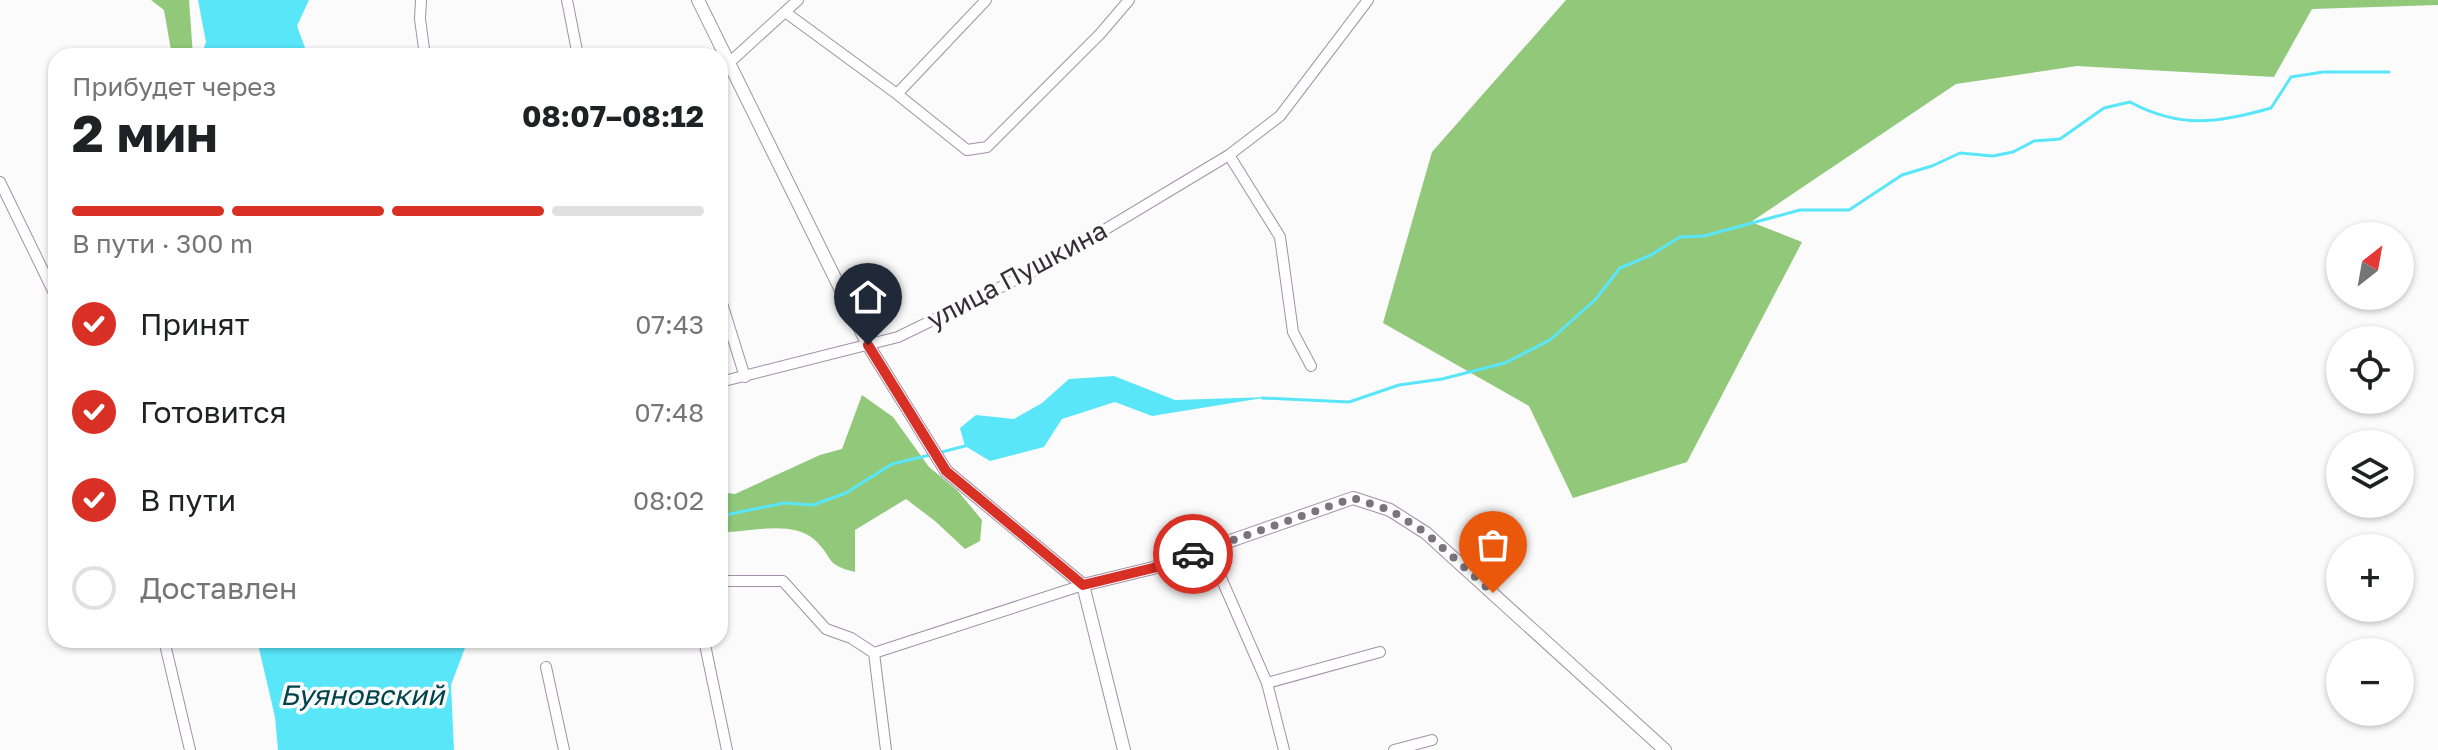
<!DOCTYPE html>
<html lang="ru">
<head>
<meta charset="utf-8">
<style>
	body { margin:0; font-family:"Golos Text",sans-serif; background:#f2f2f2; color:#202124; height:100vh; display:flex; flex-direction:column; font-size:30px; white-space:nowrap }
	* { box-sizing:border-box; margin:0 }
	p { font-size:26px; color:#757577 }
	.icon { flex:none; width:44px; height:44px; fill:none; stroke:currentColor; stroke-width:2; stroke-linecap:round; stroke-linejoin:round }
	.map { position:relative; flex:1; overflow:hidden }
	.details { position:absolute; left:48px; top:48px; width:680px; height:600px; display:flex; flex-direction:column; background:#fff; border-radius:24px; box-shadow:0 2px 6px #0004 }
	.details>* { flex:none }
	.needle { width:52px; rotate:31deg }
	.buttons { position:absolute; left:2326px; top:222px; display:grid; gap:16px }
	.buttons a { display:grid; place-items:center; width:88px; height:88px; border-radius:50%; background:#fff; box-shadow:0 2px 6px #0004; font-size:40px }
	.pin { position:absolute; display:grid; place-items:center; width:68px; height:68px; color:#fff; margin:-82px -34px; border-radius:50% 50% 50% 0; rotate:-45deg; box-shadow:0 0 8px #0007 }
	.pin .icon { rotate:45deg }
	.courier { position:absolute; display:grid; place-items:center; width:80px; height:80px; margin:-40px; border:6px solid #d93025; border-radius:50%; background:#fff; color:#222; box-shadow:0 2px 10px #0007 }
	.overview em { font-style:normal; font-weight:700 }
	.overview div { display:flex; flex-direction:column-reverse }
	.overview { display:flex; align-items:center; justify-content:space-between; height:136px; padding:0 24px }
	h1 { font-size:52px; font-weight:700; line-height:60px }
	.bar { display:grid; grid-template-columns:repeat(4,1fr); gap:12px 8px; align-content:center; height:96px; padding:0 24px }
	.bar i { height:10px; border-radius:6px; background:#e0e0e0 }
	.bar .on { background:#d93025 }
	.bar p { grid-column:span 4 }
	ol { padding:0 24px; list-style:none }
	li { display:flex; align-items:center; gap:24px; height:88px }
	li p { margin-inline-start:auto }
	li .icon { padding:8px; border-radius:50%; background:#d93025; color:#fff; stroke-width:4 }
	li:last-child { color:#757577 }
	li i { width:44px; height:44px; border:4px solid #e0e0e0; border-radius:50% }
	.map>svg:first-child { display:block }
	.forest { fill:#91c87a }
	.water { fill:#5ae6f9 }
	.lines { fill:none; stroke-linecap:round; stroke-linejoin:round }
	.stream { stroke:#5ae6f9; stroke-width:3 }
	.minor-casing { stroke:#a58eaa; stroke-width:12 }
	.tertiary-casing { stroke:#a58eaa; stroke-width:14 }
	.minor { stroke:#fff; stroke-width:10 }
	.tertiary { stroke:#fff; stroke-width:12 }
	.done { stroke:#7b747c; stroke-width:8; stroke-dasharray:0 14.4 }
	.route { stroke:#d93025; stroke-width:10 }
	.labels { text-anchor:middle; stroke-width:7; stroke-linejoin:round; paint-order:stroke }
	.street-label { font-size:26px; fill:#362c37; stroke:#fbfbfb }
	.water-label { font-size:28px; font-style:italic; fill:#00434b; stroke:#fbfbfb }
</style>
</head>
<body>
<div class="map">
<svg width="2438" height="750" viewBox="0 0 2438 750">
	<rect width="100%" height="100%" fill="#fbfbfb"/>
	<path class="forest" d="M151 0H189L193 56H172L164 10Z
		M1566 0H2438V5L2312 9 2274 77 2077 66 1956 84 1751 222 1802 242 1687 462 1573 498 1529 406 1383 323 1432 152Z
		M862 395 893 417 929 467 957 490 982 520 980 541 965 549 935 521 906 499 855 530V572C824 564 835 560 816 541 794 520 755 531 728 532L720 537V492L735 494 820 455 842 449Z"/>
	<path class="water" d="M198 0H309L297 26 308 56H201L206 42Z
		M1114 376 1175 400 1269 397 1152 416 1115 402 1062 419 1044 447 990 461 965 446 960 428 976 415 1014 419 1042 403 1069 379Z
		M257 640H468L451 685 454 750H278L275 717Z"/>
	<g class="lines">
		<path class="stream" d="M1262 398 1349 402 1399 385 1442 379 1505 363 1550 340 1596 299 1620 268 1651 255 1680 237 1704 236 1800 210H1849L1902 175 1932 166 1960 153 1993 156 2013 152 2034 141 2060 139 2104 108 2130 102C2180 129 2219 123 2271 108L2291 77 2323 72H2389
			M938 453 965 446
			M720 519 730 514 784 503 813 505 846 493 892 464 930 455"/>
		<g class="minor-casing">
			<path id="minor" d="M421 0 420 19 425 56
				M567 0 578 56
				M785 12 897 94 967 150 987 147 1100 34 1129 0
				M730 62 798 0
				M897 94 986 0
				M1229 155 1280 237 1293 332 1311 366
				M0 182 56 297
				M720 297 745 377
				M720 382 898 337 1046 265 1229 155 1280 116 1368 0
				M1208 548 1267 683 1284 750
				M720 581H783L826 629 851 638 874 653
				M164 640 190 750
				M704 640 727 750
				M874 653 1083 585
				M874 653 886 750
				M546 667 564 750
				M1267 683 1380 652
				M1394 750 1432 740"/>
		</g>
		<g class="tertiary-casing">
			<path id="tertiary" d="M698 0 868 345 946 471 1083 585 1124 750
				M1083 585 1153 568 1353 498 1390 510 1426 533 1665 750"/>
		</g>
		<use href="#minor" class="minor"/>
		<use href="#tertiary" class="tertiary"/>
	</g>
	<g class="lines">
		<path class="done" d="M1193 554 1353 498 1390 510 1426 533 1493 593"/>
		<path class="route" d="M868 345 946 471 1083 585 1153 568 1193 554"/>
	</g>
	<g class="labels">
		<g class="street-label">
			<text transform="translate(1017 275) rotate(-28)" y="9">улица Пушкина</text>
		</g>
		<g class="water-label">
			<text x="362" y="705">Буяновский</text>
		</g>
	</g>
</svg>
<div class="buttons">
<a><svg class="needle" viewBox="-14 -14 28 28"><path d="M0-13l5 13h-10z" fill="#e53935"/><path d="M0 13l5-13h-10z" fill="#757577"/></svg></a>
<a><svg class="icon" aria-label="locate" viewBox="0 0 24 24"><circle cx="12" cy="12" r="6"/><path d="M12 2v4M12 18v4M2 12h4M18 12h4"/></svg></a>
<a><svg class="icon" aria-label="layers" viewBox="0 0 24 24"><path d="M12 4l9 5-9 5-9-5zM3 14l9 5 9-5"/></svg></a>
<a>+</a>
<a>−</a>
</div>
<div class="pin" style="left:1493px;top:593px;background:#ea580c"><svg class="icon" aria-label="bag" viewBox="0 0 24 24"><path d="M5 8h14l-1 12H6zM9 8a3 3 0 0 1 6 0"/></svg></div>
<div class="pin" style="left:868px;top:345px;background:#1f2937"><svg class="icon" aria-label="home" viewBox="0 0 24 24"><path d="M3 11l9-7 9 7M6 9v11h12V9"/></svg></div>
<div class="courier" style="left:1193px;top:554px"><svg class="icon" aria-label="car" viewBox="0 0 24 24"><path d="M5 17H2v-5l4-1 3-4h7l3 4 3 1v5h-3M9 17h6M6 11h13"/><circle cx="7" cy="17" r="2"/><circle cx="17" cy="17" r="2"/></svg></div>
<section class="details">
<div class="overview"><div><h1>2 мин</h1><p>Прибудет через</p></div><em>08:07–08:12</em></div>
<div class="bar"><i class="on"></i><i class="on"></i><i class="on"></i><i></i><p>В пути · 300 m</p></div>
<ol>
<li><svg class="icon" aria-label="check" viewBox="0 0 24 24"><path d="M5 12l5 5 9-10"/></svg>Принят<p>07:43</p></li>
<li><svg class="icon" aria-label="check" viewBox="0 0 24 24"><path d="M5 12l5 5 9-10"/></svg>Готовится<p>07:48</p></li>
<li><svg class="icon" aria-label="check" viewBox="0 0 24 24"><path d="M5 12l5 5 9-10"/></svg>В пути<p>08:02</p></li>
<li><i></i>Доставлен</li>
</ol>
</section>
</div>
</body>
</html>
